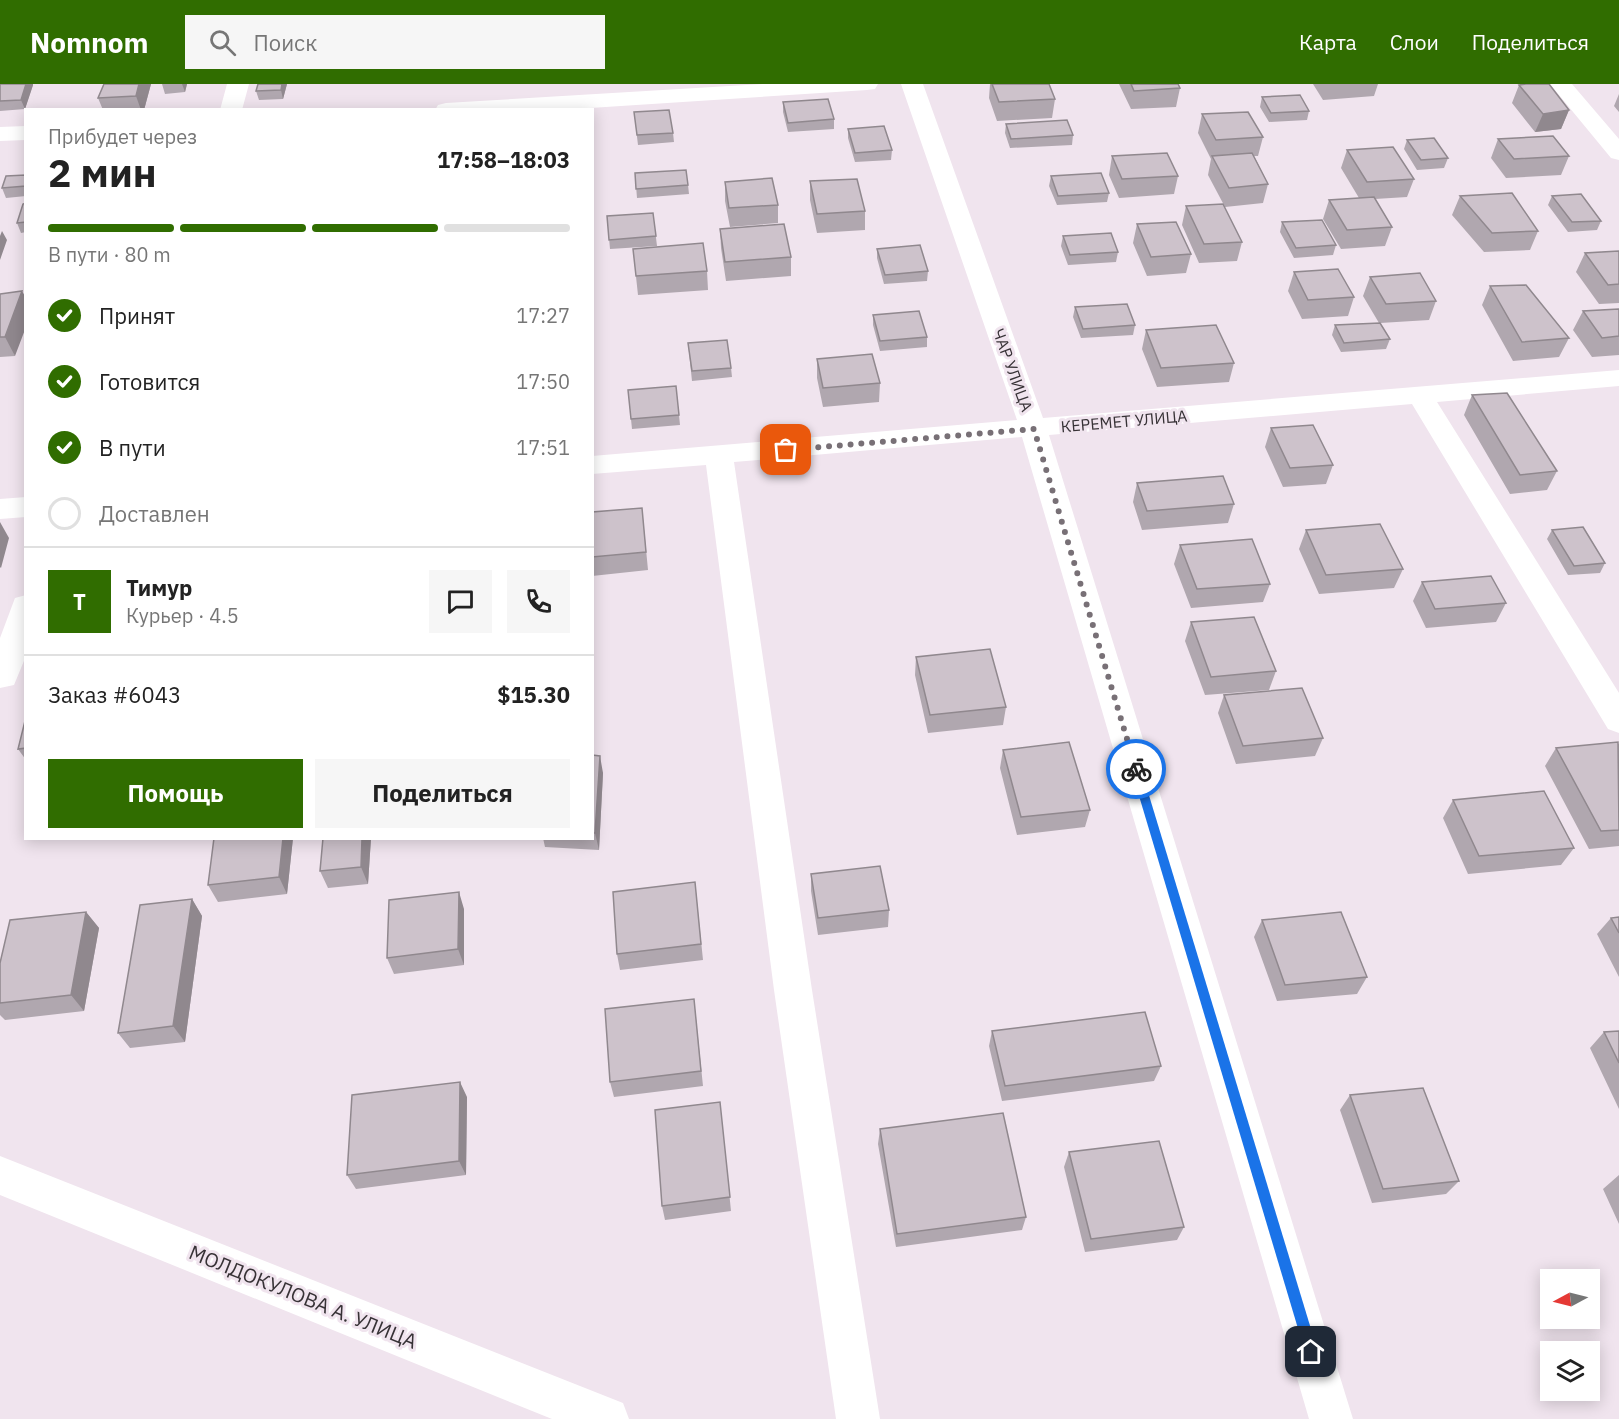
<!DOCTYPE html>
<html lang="ru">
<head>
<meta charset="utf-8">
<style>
	body { margin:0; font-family:"IBM Plex Sans",sans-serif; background:#f6f6f6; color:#222; height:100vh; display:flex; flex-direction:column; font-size:22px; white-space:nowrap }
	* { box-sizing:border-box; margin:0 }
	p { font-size:20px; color:#767676 }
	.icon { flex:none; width:33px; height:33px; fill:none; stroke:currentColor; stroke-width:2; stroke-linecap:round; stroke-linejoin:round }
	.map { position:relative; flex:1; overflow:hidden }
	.details { position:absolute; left:24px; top:24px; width:570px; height:732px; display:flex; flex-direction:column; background:#fff; border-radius:0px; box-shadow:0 3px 15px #0003 }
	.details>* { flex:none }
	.needle { width:39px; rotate:263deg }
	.controls { position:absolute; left:1540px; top:1185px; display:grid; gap:12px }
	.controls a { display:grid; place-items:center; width:60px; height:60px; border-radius:0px; background:#fff; box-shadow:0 3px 15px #0003; font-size:30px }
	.pin { position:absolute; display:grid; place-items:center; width:51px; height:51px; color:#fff; margin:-26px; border-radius:12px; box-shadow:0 3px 9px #0006 }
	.courier { position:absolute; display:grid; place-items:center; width:60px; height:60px; margin:-30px; border:4px solid #1a73e8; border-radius:50%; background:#fff; color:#222; box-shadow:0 2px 8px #0007 }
	.headline em { font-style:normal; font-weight:800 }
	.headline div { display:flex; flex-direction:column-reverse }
	.headline { display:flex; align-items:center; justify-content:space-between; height:102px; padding:0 24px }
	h1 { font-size:39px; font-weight:800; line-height:45px }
	.bar { display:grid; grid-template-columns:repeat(4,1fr); gap:9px 6px; align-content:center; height:72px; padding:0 24px }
	.bar i { height:8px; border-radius:4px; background:#e0e0e0 }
	.bar .current { background:#306d00 }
	.bar p { grid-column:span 4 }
	.line { display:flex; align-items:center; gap:15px; padding:0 24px; border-top:2px solid #e0e0e0 }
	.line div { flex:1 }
	.round { display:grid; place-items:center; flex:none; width:63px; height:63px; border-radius:0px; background:#f6f6f6 }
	ol { padding:0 24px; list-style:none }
	li { display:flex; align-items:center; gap:18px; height:66px }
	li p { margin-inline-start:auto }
	li .icon { padding:6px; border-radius:50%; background:#306d00; color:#fff; stroke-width:4 }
	li:last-child { color:#767676 }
	li i { width:33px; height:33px; border:3px solid #e0e0e0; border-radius:50% }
	.primary-button { display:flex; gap:12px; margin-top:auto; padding:12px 24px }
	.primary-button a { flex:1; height:69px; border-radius:0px; background:#306d00; color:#fff; font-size:24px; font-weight:800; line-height:69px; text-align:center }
	.primary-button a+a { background:#f6f6f6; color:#222 }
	header { display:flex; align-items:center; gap:36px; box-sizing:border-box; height:84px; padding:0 30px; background:#306d00; color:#fff }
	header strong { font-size:28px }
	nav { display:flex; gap:33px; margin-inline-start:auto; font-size:21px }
	.search { width:420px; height:54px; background:#f6f6f6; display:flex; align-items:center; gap:15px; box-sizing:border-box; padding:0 21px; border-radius:0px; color:#767676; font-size:22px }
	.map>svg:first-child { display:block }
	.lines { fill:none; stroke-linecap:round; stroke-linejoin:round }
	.minor { fill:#fff; fill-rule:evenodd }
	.wall { fill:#b0a7af }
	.shaded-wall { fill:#90888e }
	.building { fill:#cdc2cb; stroke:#90888e; stroke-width:1.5 }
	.route { fill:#1a73e8 }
	.done { stroke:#787076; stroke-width:6; stroke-dasharray:0 10.8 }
	.labels { text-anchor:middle; stroke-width:6; stroke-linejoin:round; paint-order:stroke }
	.street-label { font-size:16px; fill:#373236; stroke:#f0e4ee }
	.near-street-label { font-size:20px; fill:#373236; stroke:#f0e4ee }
</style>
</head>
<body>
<header>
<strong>Nomnom</strong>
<div class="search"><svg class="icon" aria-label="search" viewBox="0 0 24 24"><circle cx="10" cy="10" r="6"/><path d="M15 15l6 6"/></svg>Поиск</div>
<nav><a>Карта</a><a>Слои</a><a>Поделиться</a></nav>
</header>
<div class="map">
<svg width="1619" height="1335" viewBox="0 0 1619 1335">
	<rect width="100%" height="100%" fill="#f0e4ee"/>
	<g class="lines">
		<path class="minor" d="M227 0H249L242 26H220Z
			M763 0H878L875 5 867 6 559 26H435L438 21 446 19Z
			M901 0H923L1043 334 1619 286V302L1437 318 1619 609V649L1608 645 1412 320 1049 351 1353 1335H1309L1022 353 734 378 812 906 880 1335H836L774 906 706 381 592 390V372L1017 336Z
			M1550 0H1572L1619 55V76L1611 74Z
			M26 42V56L0 57V43Z
			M26 413V433L0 435V415Z
			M26 511V572L14 601 0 604V554L15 514Z
			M0 1072 623 1319 629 1335H552L0 1111Z"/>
	</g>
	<path class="wall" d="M0 0 33 1 25 25 0 27Z
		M104 0H151L144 26H103L98 14Z
		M162 0H187L185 8 165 10Z
		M287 0 283 15 259 16 256 7Z
		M990 0H1049L1055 15 1052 34 997 37 989 14Z
		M1119 0H1178L1180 4 1176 23 1131 25Z
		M1313 0H1378L1374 12 1323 16Z
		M1519 1 1569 26 1561 45 1535 48 1512 19Z
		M1619 10V28L1614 22Z
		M1262 13 1309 27 1307 36 1269 38 1260 23Z
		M783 18 834 35V45L788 48 783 28Z
		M634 28 673 49 674 58 638 61Z
		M1202 30 1263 53 1258 72H1254L1268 100 1263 119 1225 123 1208 91 1211 75 1198 49Z
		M1006 40 1073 51 1072 61 1010 64 1005 49Z
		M848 45 892 66 891 76 855 78 848 54Z
		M1498 55 1569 72 1561 91 1506 94 1491 74Z
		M1407 56 1448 74 1444 84 1417 86 1404 65Z
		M1347 66 1414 95 1407 113 1375 115 1392 143 1385 162 1341 165 1323 135 1329 116 1359 114 1341 84Z
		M1112 72 1178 92 1174 110 1119 114 1109 91Z
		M635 89 688 101 689 110 637 114Z
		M26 91V112L6 114 2 104Z
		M1051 92 1109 109 1107 118 1057 121 1049 102Z
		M810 97 865 127V146L817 149 810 116Z
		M725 98 778 121V139L730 143 725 117Z
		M1460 112 1538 147 1530 166 1484 168 1452 131Z
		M1552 112 1601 137 1597 146 1568 148 1548 121Z
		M26 119V148L21 149 17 139Z
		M1186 122 1242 158 1237 177 1199 179 1182 141Z
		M653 129 657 162 610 165 607 132Z
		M1282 138 1336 161 1333 171 1294 174 1280 148Z
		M1137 140 1191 170 1186 189 1147 192 1133 159Z
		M720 145 791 173V192L726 197 721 164Z
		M1063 152 1118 168 1116 178 1068 181 1061 162Z
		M633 165 707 187 708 206 638 211Z
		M877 165 928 187 927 197 884 200 877 174Z
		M1619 167V219L1599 220 1576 188 1585 169Z
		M1294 188 1354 213 1348 232 1302 235 1288 207Z
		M1370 193 1436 217 1429 236 1380 239 1390 255 1386 265 1341 268 1332 251 1335 241 1379 239 1363 212Z
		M1490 202 1569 254 1559 273 1513 277 1482 221Z
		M0 210 15 272 0 273Z
		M1075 223 1135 241 1133 251 1081 254 1073 233Z
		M1619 225V271L1592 273 1573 246 1583 227Z
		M873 231 927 253V263L880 267 873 241Z
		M1146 246 1234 279 1229 298 1157 303 1142 265Z
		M688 259 731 284 732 293 692 297Z
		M817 275 880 299 879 318 823 323 817 294Z
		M676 302 680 341 632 345 628 306Z
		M1472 311 1557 387 1547 406 1510 410 1464 331Z
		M1271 344 1333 381 1326 400 1283 403 1265 363Z
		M1137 399 1234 420 1228 439 1142 446 1133 418Z
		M642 424 648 486 592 492V428Z
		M1306 446 1403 485 1394 504 1319 510 1299 465Z
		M1552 446 1605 479 1600 489 1568 491 1547 455Z
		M1180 461 1270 500 1263 518 1191 524 1174 480Z
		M1422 498 1506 519 1496 538 1426 544 1413 517Z
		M1191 538 1276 587 1269 606 1205 611 1185 557Z
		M916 573 1006 623 1003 641 928 649 915 591Z
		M1224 611 1323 654 1315 672 1236 680 1218 629Z
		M26 633V676L18 665Z
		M1619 660V762L1589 765 1545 682 1556 664Z
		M1003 666 1090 726 1085 743 1017 751 1000 684Z
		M592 671 603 689 599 766 545 763 543 754H592Z
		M1453 716 1574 764 1561 781 1468 790 1443 734Z
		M214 754H293L287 810 218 818 208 801Z
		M371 754 368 800 328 804 320 787Z
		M811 790 889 826 888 843 818 851 811 807Z
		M695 798 703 876 620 886 617 870Z
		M192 815 202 832 185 958 130 964 118 949Z
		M464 825V881L394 890 387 874Z
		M86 828 99 844 84 927 5 936 0 931V879Z
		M1619 833V893L1597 850 1611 834Z
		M1262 836 1367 893 1357 910 1277 917 1254 853Z
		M694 915 703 1002 614 1013 610 998Z
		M992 947 1161 982 1154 997 1002 1017 989 962Z
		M1619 947V1025L1590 964 1604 948Z
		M1350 1011 1459 1097 1446 1110 1372 1119 1340 1026Z
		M467 1013 466 1091 356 1105 347 1091Z
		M720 1018 731 1127 665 1136 662 1122Z
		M880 1045 1026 1133 1022 1146 896 1163 878 1060Z
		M1069 1068 1184 1143 1177 1156 1085 1168 1064 1083Z
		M1619 1091V1140L1603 1105Z"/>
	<path class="shaded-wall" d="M26 0H33V1L25 25 21 16Z
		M139 0H151L144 26H141L136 12Z
		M182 0H187L185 8Z
		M282 0H287L283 15 281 6Z
		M1569 26 1561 45 1535 48 1543 30Z
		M2 147 7 156 0 176V152Z
		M22 207 26 214V243L15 272 5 253Z
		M0 438 9 454 1 484 0 483Z
		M600 672 603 689 599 766 595 749Z
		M283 754H293L287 810 279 793Z
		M362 754H371L368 800 361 783Z
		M459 808 464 825V881L458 865Z
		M192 815 202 832 185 958 173 942Z
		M86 828 99 844 84 927 71 911Z
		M460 998 467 1013 466 1091 459 1077Z"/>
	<path class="building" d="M0 0H26L21 16 0 17Z
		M104 0H139L136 12 98 14Z
		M258 0H282L281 6 256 7Z
		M992 0H1049L1055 15 999 18Z
		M1131 0H1178L1180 4 1134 7Z
		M1526 0H1549L1569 26 1543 30 1519 1Z
		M1300 11 1309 27 1271 29 1262 13Z
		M828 15 834 35 788 39 783 18Z
		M669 26 673 49 637 51 634 28Z
		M1248 28 1263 53 1216 56 1202 30Z
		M1067 36 1073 51 1011 55 1006 40Z
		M884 42 892 66 855 69 848 45Z
		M1553 52 1569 72 1514 75 1498 55Z
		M1434 54 1448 74 1421 76 1407 56Z
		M1393 63 1414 95 1367 98 1347 66Z
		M1167 69 1178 92 1122 95 1112 72Z
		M1252 69 1268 100 1229 104 1212 72Z
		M686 86 688 101 636 105 635 89Z
		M1101 89 1109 109 1058 112 1051 92Z
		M26 91V102L2 104 6 92Z
		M772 94 778 121 729 124 725 98Z
		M857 95 865 127 817 130 810 97Z
		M1512 109 1538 147 1492 149 1460 112Z
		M1581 110 1601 137 1572 138 1552 112Z
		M1374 113 1392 143 1347 146 1329 116Z
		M26 119V138L17 139 23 120Z
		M1223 120 1242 158 1204 160 1186 122Z
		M653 129 656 152 609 156 607 132Z
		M1322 136 1336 161 1296 164 1282 138Z
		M1176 138 1191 170 1151 173 1137 140Z
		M784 140 791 173 725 178 720 145Z
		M1111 149 1118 168 1070 171 1063 152Z
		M703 159 707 187 636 192 633 165Z
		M920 161 928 187 885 191 877 165Z
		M1619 167V200L1608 201 1585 169Z
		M1338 185 1354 213 1308 216 1294 188Z
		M1420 189 1436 217 1386 220 1370 193Z
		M1526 201 1569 254 1522 258 1490 202Z
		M22 207 5 253H0V210Z
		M1127 220 1135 241 1083 245 1075 223Z
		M1619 225V252L1602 254 1583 227Z
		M919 227 927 253 880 257 873 231Z
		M1380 239 1390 255 1344 259 1335 241Z
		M1216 241 1234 279 1161 284 1146 246Z
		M727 256 731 284 692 287 688 259Z
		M872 270 880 299 823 304 817 275Z
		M676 302 679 331 631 335 628 306Z
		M1507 309 1557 387 1520 391 1472 311Z
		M1313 341 1333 381 1290 384 1271 344Z
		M1223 392 1234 420 1147 427 1137 399Z
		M642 424 646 468 592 473V428Z
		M1380 440 1403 485 1326 491 1306 446Z
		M1583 443 1605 479 1574 482 1552 446Z
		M1252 455 1270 500 1197 505 1180 461Z
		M1491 492 1506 519 1435 525 1422 498Z
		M1254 533 1276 587 1211 593 1191 538Z
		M990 565 1006 623 930 631 916 573Z
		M1302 604 1323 654 1243 662 1224 611Z
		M26 633V664L18 665Z
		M1069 658 1090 726 1021 733 1003 666Z
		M1618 658 1619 746 1601 747 1556 664Z
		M592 671 600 672 595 749H592Z
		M1544 707 1574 764 1479 772 1453 716Z
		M214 754H283L279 793 208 801Z
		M323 754H362L361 783 320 787Z
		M880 782 889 826 818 834 811 790Z
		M695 798 701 860 617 870 613 808Z
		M459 808 458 865 387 874 389 816Z
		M192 815 173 942 118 949 140 821Z
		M86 828 71 911 0 919V879L10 836Z
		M1341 828 1367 893 1285 901 1262 836Z
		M1619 833V849L1611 834Z
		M694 915 701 987 610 998 605 925Z
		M1145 928 1161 982 1005 1002 992 947Z
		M1619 947V979L1604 948Z
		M460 998 459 1077 347 1091 352 1011Z
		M1423 1004 1459 1097 1383 1105 1350 1011Z
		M720 1018 730 1113 662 1122 655 1026Z
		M1003 1029 1026 1133 897 1150 880 1045Z
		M1159 1057 1184 1143 1091 1155 1069 1068Z"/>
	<path class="route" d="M1136 681 1141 685 1318 1268 1316 1272 1311 1274 1307 1272 1305 1268 1131 685Z"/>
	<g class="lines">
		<path class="done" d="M786 366 1034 345 1136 685"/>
	</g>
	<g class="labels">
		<g class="street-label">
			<text transform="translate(1013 286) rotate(70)" y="6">ЧАР УЛИЦА</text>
			<text transform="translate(1124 337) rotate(-5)" y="6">КЕРЕМЕТ УЛИЦА</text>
		</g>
		<g class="near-street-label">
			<text transform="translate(303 1213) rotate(22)" y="7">МОЛДОКУЛОВА А. УЛИЦА</text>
		</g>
	</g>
</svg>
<div class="controls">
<a><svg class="needle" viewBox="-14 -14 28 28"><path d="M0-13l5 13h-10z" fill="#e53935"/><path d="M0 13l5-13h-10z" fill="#767676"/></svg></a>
<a><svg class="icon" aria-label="layers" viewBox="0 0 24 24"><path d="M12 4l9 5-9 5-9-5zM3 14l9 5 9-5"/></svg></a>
</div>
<div class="pin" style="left:786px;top:366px;background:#ea580c"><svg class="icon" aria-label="bag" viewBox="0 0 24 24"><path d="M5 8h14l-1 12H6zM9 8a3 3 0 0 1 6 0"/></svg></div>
<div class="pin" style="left:1311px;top:1268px;background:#1f2937"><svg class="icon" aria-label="home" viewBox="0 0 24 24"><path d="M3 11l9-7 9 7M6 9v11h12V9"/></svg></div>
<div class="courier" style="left:1136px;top:685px"><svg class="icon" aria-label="bike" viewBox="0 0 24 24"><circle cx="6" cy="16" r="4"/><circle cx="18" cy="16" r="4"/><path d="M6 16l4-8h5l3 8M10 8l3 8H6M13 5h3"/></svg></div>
<section class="details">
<div class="headline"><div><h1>2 мин</h1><p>Прибудет через</p></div><em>17:58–18:03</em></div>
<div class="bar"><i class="current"></i><i class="current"></i><i class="current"></i><i></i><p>В пути · 80 m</p></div>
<ol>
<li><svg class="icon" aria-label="check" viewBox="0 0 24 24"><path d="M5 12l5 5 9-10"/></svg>Принят<p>17:27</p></li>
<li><svg class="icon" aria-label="check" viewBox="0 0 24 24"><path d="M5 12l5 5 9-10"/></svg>Готовится<p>17:50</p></li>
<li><svg class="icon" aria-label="check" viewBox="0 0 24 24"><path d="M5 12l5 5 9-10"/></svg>В пути<p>17:51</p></li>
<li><i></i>Доставлен</li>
</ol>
<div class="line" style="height:108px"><b class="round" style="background:#306d00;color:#fff">Т</b><div><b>Тимур</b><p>Курьер · 4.5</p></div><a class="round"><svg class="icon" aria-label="chat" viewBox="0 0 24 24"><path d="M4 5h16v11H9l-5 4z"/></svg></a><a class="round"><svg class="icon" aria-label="phone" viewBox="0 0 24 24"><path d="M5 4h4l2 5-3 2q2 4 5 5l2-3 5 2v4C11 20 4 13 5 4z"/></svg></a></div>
<div class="line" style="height:78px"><div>Заказ #6043</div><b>$15.30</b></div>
<div class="primary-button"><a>Помощь</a><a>Поделиться</a></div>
</section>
</div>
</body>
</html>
